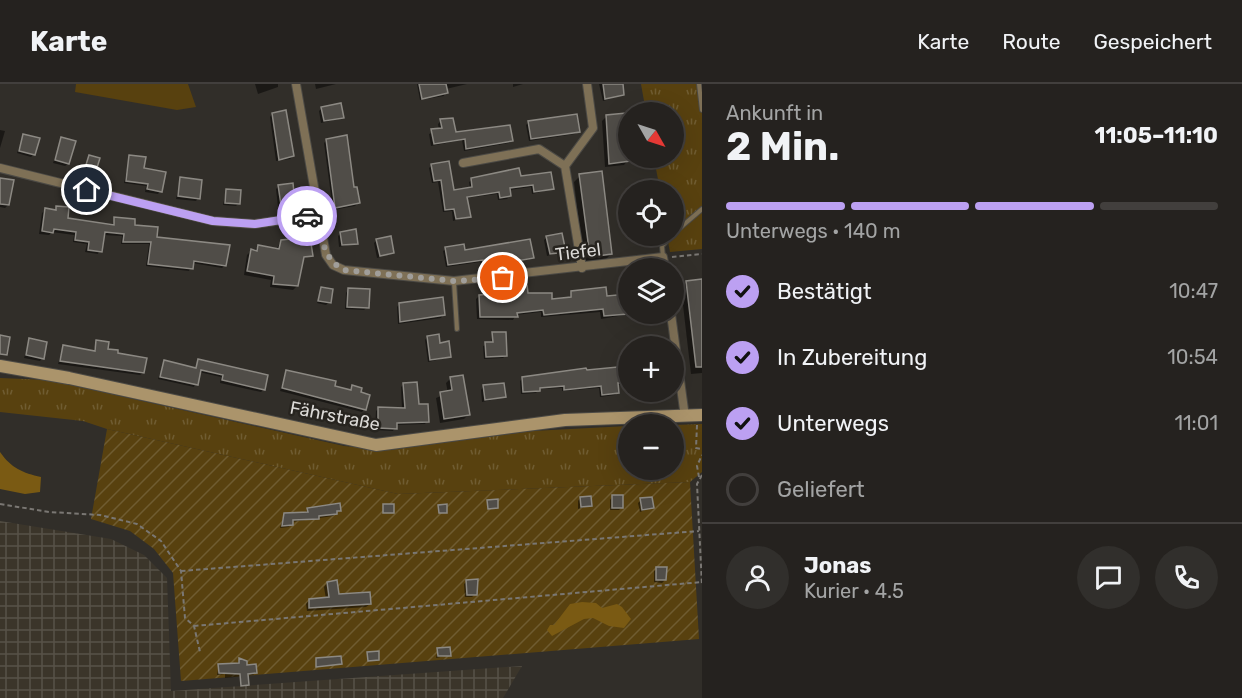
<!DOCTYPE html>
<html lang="de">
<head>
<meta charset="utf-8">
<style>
	body { margin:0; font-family:Rubik,sans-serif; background:#312f2c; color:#f1f3f6; height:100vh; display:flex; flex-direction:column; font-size:22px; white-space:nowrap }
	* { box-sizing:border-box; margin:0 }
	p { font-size:20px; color:#a3a4a4 }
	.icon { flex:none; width:33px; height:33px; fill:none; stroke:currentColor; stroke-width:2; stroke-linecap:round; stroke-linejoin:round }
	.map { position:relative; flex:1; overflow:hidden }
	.side { display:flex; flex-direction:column; background:#25221f; width:540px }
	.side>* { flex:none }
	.needle { width:39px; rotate:129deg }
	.buttons { position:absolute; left:618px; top:18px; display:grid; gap:12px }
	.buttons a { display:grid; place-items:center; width:66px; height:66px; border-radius:50%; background:#25221f; box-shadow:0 6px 24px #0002,0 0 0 2px #423f3d; font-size:30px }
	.pin { position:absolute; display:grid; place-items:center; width:51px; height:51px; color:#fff; margin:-26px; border:3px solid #fff; border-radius:50%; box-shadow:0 2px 6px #0007 }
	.courier { position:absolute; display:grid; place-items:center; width:60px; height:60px; margin:-30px; border:4px solid #bca0f2; border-radius:50%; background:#fff; color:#222; box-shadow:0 2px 8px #0007 }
	.head em { font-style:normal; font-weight:700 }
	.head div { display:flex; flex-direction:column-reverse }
	.head { display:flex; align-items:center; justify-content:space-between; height:102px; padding:0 24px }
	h1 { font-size:39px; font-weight:700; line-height:45px }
	.bar { display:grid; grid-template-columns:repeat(4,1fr); gap:9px 6px; align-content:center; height:72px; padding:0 24px }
	.bar i { height:8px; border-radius:4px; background:#423f3d }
	.bar .active { background:#bca0f2 }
	.bar p { grid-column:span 4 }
	.line { display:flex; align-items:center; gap:15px; padding:0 24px; border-top:2px solid #423f3d }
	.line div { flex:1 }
	.round { display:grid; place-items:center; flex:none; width:63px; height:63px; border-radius:32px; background:#312f2c }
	ol { padding:0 24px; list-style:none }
	li { display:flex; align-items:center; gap:18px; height:66px }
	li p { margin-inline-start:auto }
	li .icon { padding:6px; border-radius:50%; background:#bca0f2; color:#111; stroke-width:4 }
	li:last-child { color:#a3a4a4 }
	li i { width:33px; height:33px; border:3px solid #423f3d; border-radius:50% }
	header { display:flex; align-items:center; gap:36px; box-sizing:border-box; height:84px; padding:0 30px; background:#25221f; border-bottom:2px solid #423f3d }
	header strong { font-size:28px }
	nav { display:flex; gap:33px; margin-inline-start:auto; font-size:21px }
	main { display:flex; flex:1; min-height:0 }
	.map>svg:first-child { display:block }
	.industrial { fill:url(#industrial-grid) }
	.grass { fill:url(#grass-tufts) }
	.park { fill:#58410f }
	.garden { fill:url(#garden-furrows) }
	.water { fill:#7a5a13 }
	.shadow { fill:#0007 }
	.building { fill:#504d48; stroke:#8c8983; stroke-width:1.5 }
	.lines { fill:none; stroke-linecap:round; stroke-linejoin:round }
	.lane-casing { stroke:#4c4a45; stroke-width:6 }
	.street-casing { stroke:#4c4a45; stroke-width:10 }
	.secondary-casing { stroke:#4c4a45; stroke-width:14 }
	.path { stroke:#7a7773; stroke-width:2; stroke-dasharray:4.5 3; stroke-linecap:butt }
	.lane { stroke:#7e7056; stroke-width:4 }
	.street { stroke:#7e7056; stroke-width:8 }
	.secondary { stroke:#ab946b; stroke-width:12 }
	.done { stroke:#a09e9a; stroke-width:6; stroke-dasharray:0 10.8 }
	.route { stroke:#bca0f2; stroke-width:8 }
	.labels { text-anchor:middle; stroke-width:5; stroke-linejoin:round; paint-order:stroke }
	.street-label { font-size:18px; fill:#dcdad7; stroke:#27241f }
</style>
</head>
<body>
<header>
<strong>Karte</strong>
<nav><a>Karte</a><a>Route</a><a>Gespeichert</a></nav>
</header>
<main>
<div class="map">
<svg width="702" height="614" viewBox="0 0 702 614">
	<defs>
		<pattern id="industrial-grid" width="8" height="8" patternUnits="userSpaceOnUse" patternTransform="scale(1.5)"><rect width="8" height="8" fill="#3b352a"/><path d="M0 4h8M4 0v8" fill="none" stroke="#575248"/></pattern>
		<pattern id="grass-tufts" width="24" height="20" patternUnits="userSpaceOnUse" patternTransform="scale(1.5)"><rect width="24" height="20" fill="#58410f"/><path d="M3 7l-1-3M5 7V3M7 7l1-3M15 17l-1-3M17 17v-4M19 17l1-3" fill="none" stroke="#6f5c31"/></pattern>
		<pattern id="garden-furrows" width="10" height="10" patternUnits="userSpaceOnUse" patternTransform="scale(1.5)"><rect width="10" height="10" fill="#58410f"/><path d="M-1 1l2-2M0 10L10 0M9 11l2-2" fill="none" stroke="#6f5c31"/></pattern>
	</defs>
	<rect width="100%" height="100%" fill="#312e29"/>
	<path class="industrial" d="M0 437 111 455 144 471 167 494 171 607 522 582 503 614H0Z"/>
	<path class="grass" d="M641 0H702V165L670 168 667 152H674V106H660L654 74H674V28H646Z
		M0 294 48 296 344 362 389 366 533 347 628 342V386H674V341L702 340V388L690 398 398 410 107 345 83 337 0 328Z"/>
	<path class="park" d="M76 0H188L196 23 177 26 75 8Z"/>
	<path class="garden" d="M107 345 398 410 690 398 699 555 181 597 173 489 154 465 130 447 91 435Z"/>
	<path class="water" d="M0 368C11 384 23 389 41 393L40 408 25 410 0 405Z
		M582 518 596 519 602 524 617 520 622 523 631 535 624 544 609 542 593 534 584 535 552 552 547 546 550 541H554L570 520Z"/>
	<path class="shadow" d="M255 0H278V3L258 10Z
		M315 0H336L316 5Z
		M417 0H467L446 5 444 12 420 16Z
		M513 0H523L513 3Z
		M599 0H620L623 11 603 17Z
		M322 24 342 34 321 39 319 27Z
		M272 30 293 72 290 75 276 77 270 33Z
		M606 33 628 76 624 81 605 83 602 37Z
		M441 37 454 49 512 57 509 59 464 67 462 56 431 62 429 50 439 46 438 40Z
		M528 39 578 48 575 50 529 57 526 41Z
		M0 46 5 47 0 64Z
		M24 51 34 70 31 73 17 69Z
		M62 55 68 80 65 82 53 79Z
		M326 57 353 105 358 119 355 122 333 126 324 59Z
		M89 73 95 86 92 89 83 87Z
		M130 73 160 107 158 110 145 108 146 102 124 99Z
		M432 81 453 107 470 105 469 98 472 96 520 94 552 105 532 110 531 103 509 106 510 112 507 115 498 116 497 110 466 114 469 132 453 137 452 127 443 128 438 98 432 99 429 84Z
		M580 92 611 170 605 176 584 179 574 98Z
		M0 95 8 121 5 124 0 123Z
		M181 95 198 114 196 117 176 115Z
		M279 102 294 119 291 121 278 123 276 105Z
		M226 107 238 120 236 122 223 121Z
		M68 125 66 135 112 142 115 135 225 181 222 184 192 179 189 187 146 182 149 160H121L122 152 103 151 98 170 85 168 87 160 73 158 74 151 52 148 49 151 39 150 42 129 45 126Z
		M340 150 356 159 339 163 338 152Z
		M638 152H653L638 155Z
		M547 153 564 167 547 172 544 156Z
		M377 156 393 169 377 174 374 159Z
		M281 157 311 171 301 176 297 202 293 206 270 203 271 196 244 191 247 171 251 167 259 163 276 166Z
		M446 165 464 168 532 174 514 179V175L481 181 480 178 446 183 443 167Z
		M702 196V289L691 290 681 204 687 198Z
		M322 204 329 218 326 221 317 219Z
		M517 204 527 210 551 217 569 215 571 209 605 214 628 211 630 230 601 235 600 228 541 233V228L516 231 513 236 477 235 476 215 479 212 514 210Z
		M348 206 367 223 364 226 345 225 346 209Z
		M399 220 443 231 441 234 398 240 397 223Z
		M493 250 506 271 503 274 484 275 483 262 491 259Z
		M427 253 439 260 450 273 428 278 425 256Z
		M30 256 42 274 40 277 24 274Z
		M97 258 106 266 143 289 140 291 58 280 64 262 93 268Z
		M199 276 264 305 261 308 220 299 221 293 199 288 194 303 158 295 165 278 195 285Z
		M628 282V300L617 301 618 308 615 311 600 313 599 304 562 307V304L539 305 536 309 521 310 520 297 523 294Z
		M287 287 349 308 353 303 364 325 362 328 280 307Z
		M451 294 468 331 464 335 440 339 436 314 448 309 446 299Z
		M404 300 427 337 425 340 396 341 393 347 375 346 376 327 378 325H402L401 303Z
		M483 303 505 313 482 318 481 306Z
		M612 413 622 423 619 426H610V416Z
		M580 414 591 421 578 425V417Z
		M641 416 652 423 640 428 638 419Z
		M308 425 339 427 333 432 292 438 289 443 280 444 284 431 305 429Z
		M657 485 665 496 662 499 654 498V487Z
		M467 497 475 510 472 513H465L464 500Z
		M327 499 338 511 370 520 366 523 307 527 306 520 309 516 326 515 324 503Z
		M438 565 449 571 436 574Z
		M239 576 256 588 253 591 225 594V590L217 591 219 582 237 580Z"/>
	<path class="building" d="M419 0H446L448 9 422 15Z
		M603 0H623L624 11 605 15Z
		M341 19 344 34 324 37 321 23Z
		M286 26 294 72 279 76 272 29Z
		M626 29 630 77 609 80 606 31Z
		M577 30 580 48 531 55 528 37Z
		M453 34 456 48 510 41 513 57 466 65 465 55 434 60 431 45 442 44 440 35Z
		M23 50 40 54 35 71 19 67Z
		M347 51 354 103H357L360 119 335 124 326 55Z
		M61 53 76 57 69 80 55 76Z
		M89 71 100 74 96 87 85 84Z
		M129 71 146 73 144 84 166 88 162 108 147 105 148 100 126 97Z
		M449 77 454 106 472 103 471 94 519 84 521 92 551 88 554 105 534 108 533 101 510 104 511 112 500 114 499 108 467 113 471 133 456 135 454 125 445 126 441 96 434 97 431 80Z
		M602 87 612 170 590 173 579 90Z
		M180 93 202 96 200 115 178 112Z
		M0 94 14 96 9 121 0 120Z
		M293 99 295 119 281 121 278 101Z
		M226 105 241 106 240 120 225 119Z
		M56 122 69 123 68 134 114 141V133L135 135V141L158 143 157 153 230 161 226 182 194 177 193 185 148 180 151 158H123L124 150 105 148 102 168 88 166 89 158 75 156 76 148 54 145 53 149 42 147 45 124 56 126Z
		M356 145 358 160 342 161 340 148Z
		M562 149 566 168 550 170 546 152Z
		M391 152 394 169 380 172 376 155Z
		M310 153 313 172 304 173 298 202 273 200 274 192 247 187 251 165 257 167 258 161 279 165 281 156Z
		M530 155 534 174 517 177 516 173 483 179V176L448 181 445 163 464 160 465 166Z
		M702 195V283H696L686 197Z
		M527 201 528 209H552V215L571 213V207L606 203 607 212 628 210V230L604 232 603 225 544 231 543 226 517 229 518 233H480L479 211 517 208 516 202Z
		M321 203 333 205 331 219 318 217Z
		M348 204 370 205 369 224 347 223Z
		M443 213 445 231 400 238 399 219Z
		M492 248H506L507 272 486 273 485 258H493Z
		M439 250 440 259 449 257 451 273 430 276 427 252Z
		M0 251 10 253 7 271 0 270Z
		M29 254 47 258 44 275 26 271Z
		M96 256 109 258 108 265 118 266V269L147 274 144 289 60 277 63 261 95 267Z
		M198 275 268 291 265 306 222 296 223 291 201 286 198 301 160 293 164 276 196 284Z
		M628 282V298L618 299 619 309 602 311 601 302 564 306V302L540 304V307L523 308 522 293 586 284 587 286Z
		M286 286 336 297 335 302 351 306 352 301 362 304 361 308 370 311 366 326 282 304Z
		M463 291 470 331 444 335 440 308 452 306 450 293Z
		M417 298 419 320H428L429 338 397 339V345L378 344V323L405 324 403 299Z
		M504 299 506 313 485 316 483 301Z
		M612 411H623V424H612Z
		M591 412 592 422 581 423 580 413Z
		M652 413 654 424 642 426 640 414Z
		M498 415V424L488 425 487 416Z
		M340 419 341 427H337V430L319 432V435L293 436V441L282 442 284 429 308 428 307 424Z
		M383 420H394V429H383Z
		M447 420V429H439L438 421Z
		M656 483H667L666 496H656Z
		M478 495 477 511H467L466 496Z
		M337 496 339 510 370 508 371 520 309 524V515L329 513 327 498Z
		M450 563 451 572H438L437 564Z
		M379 567V576L368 577 367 568Z
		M341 572 342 580 316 583V574Z
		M239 574 247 577V581L256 580 257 589 248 590 249 601 241 602 240 590 219 589 218 580 239 579Z"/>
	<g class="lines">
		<g class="lane-casing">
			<path id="lane" d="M699 0 702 26
				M674 149 702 125
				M663 173 662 162 671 152
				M454 198 457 245"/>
		</g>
		<g class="street-casing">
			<path id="street" d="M296 0 326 171 333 181 344 186 454 197 663 173 665 184
				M463 79 539 65 565 82
				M0 84 213 137 254 140 317 131
				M582 184 565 82 593 44 587 0
				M671 230 685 333"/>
		</g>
		<g class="secondary-casing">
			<path id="secondary" d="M0 282 69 294 376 361 565 336 702 331"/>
		</g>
		<path class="path" d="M672 173 702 170
			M697 341 696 364 702 365
			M702 391 697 400 702 502
			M699 393 697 382 702 371
			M0 420 49 428 100 431 137 440 161 457 181 487 185 534 194 542 200 568
			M181 487 699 447
			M194 542 702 498"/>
		<use href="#lane" class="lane"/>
		<use href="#street" class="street"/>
		<use href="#secondary" class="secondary"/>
	</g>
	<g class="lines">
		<path class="done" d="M307 132 317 131C322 152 322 175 344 186L454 197 503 194"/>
		<path class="route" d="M87 106 213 137 255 140 307 132"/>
	</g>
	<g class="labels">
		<g class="street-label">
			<text transform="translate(578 168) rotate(-7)" y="6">Tiefel</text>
			<text transform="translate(335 332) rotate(11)" y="6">Fährstraße</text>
		</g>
	</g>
</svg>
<div class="buttons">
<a><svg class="needle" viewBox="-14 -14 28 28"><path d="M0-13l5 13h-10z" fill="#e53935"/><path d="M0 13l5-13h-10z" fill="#a3a4a4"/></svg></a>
<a><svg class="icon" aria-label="locate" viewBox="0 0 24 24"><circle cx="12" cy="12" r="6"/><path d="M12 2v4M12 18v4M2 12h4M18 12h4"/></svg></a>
<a><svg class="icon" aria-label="layers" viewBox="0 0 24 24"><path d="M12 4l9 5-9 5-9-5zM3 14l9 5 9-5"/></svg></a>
<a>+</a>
<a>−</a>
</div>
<div class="pin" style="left:503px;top:194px;background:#ea580c"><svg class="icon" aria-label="bag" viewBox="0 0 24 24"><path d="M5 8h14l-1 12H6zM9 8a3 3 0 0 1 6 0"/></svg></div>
<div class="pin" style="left:87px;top:106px;background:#1f2937"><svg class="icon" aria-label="home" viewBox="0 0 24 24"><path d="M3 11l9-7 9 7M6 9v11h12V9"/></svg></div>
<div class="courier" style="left:307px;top:132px"><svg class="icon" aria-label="car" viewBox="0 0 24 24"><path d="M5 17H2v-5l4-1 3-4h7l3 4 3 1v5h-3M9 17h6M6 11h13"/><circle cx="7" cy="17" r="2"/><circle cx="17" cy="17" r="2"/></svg></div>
</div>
<section class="side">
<div class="head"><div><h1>2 Min.</h1><p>Ankunft in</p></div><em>11:05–11:10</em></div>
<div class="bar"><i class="active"></i><i class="active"></i><i class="active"></i><i></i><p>Unterwegs · 140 m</p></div>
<ol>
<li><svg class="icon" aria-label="check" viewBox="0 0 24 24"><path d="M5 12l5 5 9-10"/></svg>Bestätigt<p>10:47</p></li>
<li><svg class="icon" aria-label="check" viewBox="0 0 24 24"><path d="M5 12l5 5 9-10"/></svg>In Zubereitung<p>10:54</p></li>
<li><svg class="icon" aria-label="check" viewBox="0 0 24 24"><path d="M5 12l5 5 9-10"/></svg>Unterwegs<p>11:01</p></li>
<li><i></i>Geliefert</li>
</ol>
<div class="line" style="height:108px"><a class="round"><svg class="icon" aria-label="person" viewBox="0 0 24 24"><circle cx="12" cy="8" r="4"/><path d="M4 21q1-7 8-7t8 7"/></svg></a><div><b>Jonas</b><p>Kurier · 4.5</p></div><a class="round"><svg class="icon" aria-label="chat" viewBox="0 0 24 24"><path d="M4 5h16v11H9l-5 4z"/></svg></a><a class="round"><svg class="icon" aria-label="phone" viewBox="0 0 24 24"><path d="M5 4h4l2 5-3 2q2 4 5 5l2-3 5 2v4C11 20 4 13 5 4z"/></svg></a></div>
</section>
</main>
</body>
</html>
